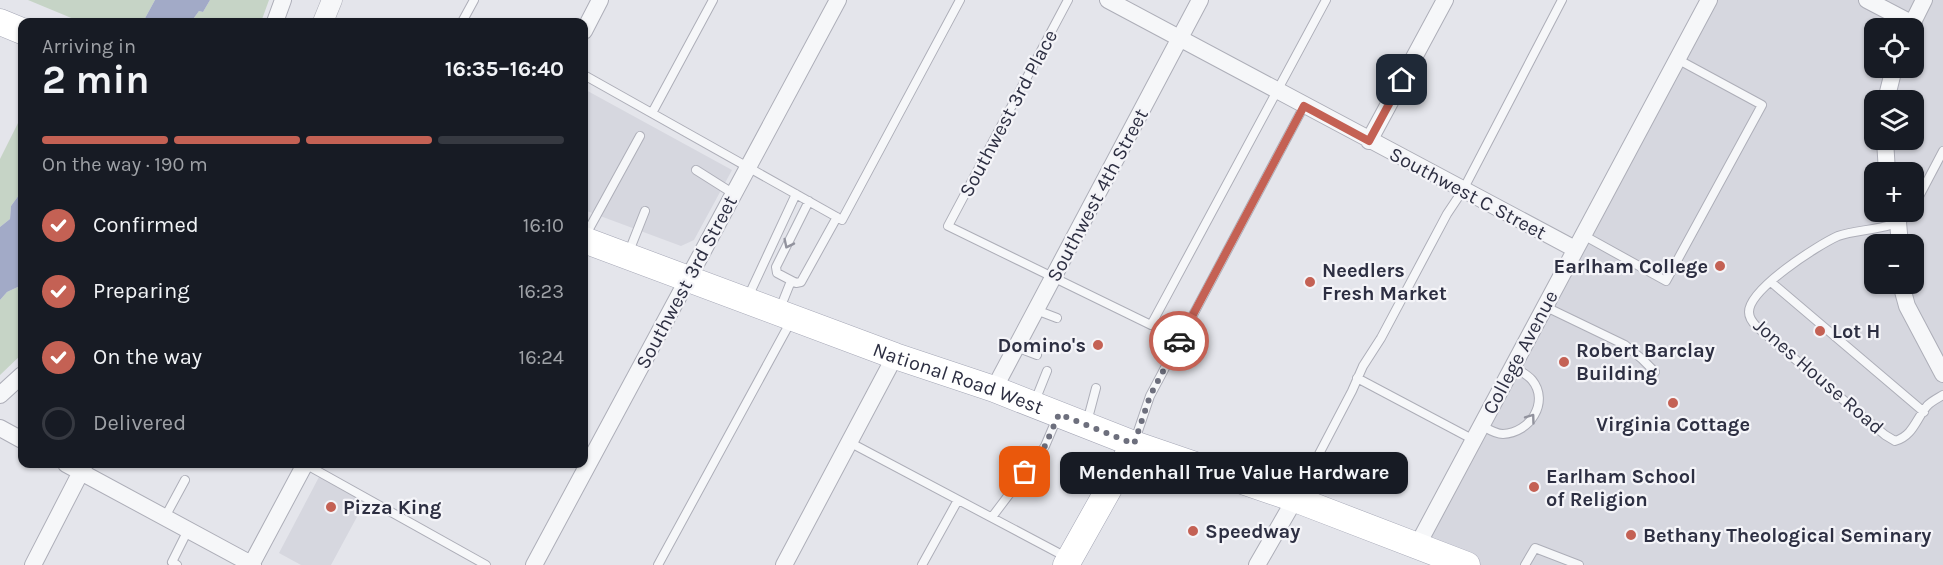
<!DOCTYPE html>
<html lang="en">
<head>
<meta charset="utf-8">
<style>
	body { margin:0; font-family:Karla,sans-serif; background:#20242c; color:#f1f3f6; height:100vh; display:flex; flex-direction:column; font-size:22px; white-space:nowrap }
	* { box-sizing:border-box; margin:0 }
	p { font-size:20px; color:#9ea1a6 }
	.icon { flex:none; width:33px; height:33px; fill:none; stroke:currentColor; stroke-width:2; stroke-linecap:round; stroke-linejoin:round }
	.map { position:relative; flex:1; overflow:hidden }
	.sheet { position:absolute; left:18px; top:18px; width:570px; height:450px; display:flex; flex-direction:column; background:#171b24; border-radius:12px; box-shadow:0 2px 4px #0004 }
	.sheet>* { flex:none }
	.tools { position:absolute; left:1864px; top:18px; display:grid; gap:12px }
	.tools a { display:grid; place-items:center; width:60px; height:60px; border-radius:12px; background:#171b24; box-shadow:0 2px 4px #0004; font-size:30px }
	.pin { position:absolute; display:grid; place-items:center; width:51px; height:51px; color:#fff; margin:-26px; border-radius:12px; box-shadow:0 3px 9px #0006 }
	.courier { position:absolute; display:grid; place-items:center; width:60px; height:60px; margin:-30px; border:4px solid #c46154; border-radius:50%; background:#fff; color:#222; box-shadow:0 2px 8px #0007 }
	.bubble { position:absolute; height:42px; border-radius:12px; background:#171b24; box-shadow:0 2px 4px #0004; font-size:20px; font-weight:700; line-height:42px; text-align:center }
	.headline em { font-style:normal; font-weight:700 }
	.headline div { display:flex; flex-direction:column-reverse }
	.headline { display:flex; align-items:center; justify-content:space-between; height:102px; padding:0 24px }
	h1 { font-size:39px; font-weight:700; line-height:45px }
	.bar { display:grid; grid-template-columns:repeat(4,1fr); gap:9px 6px; align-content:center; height:72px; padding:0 24px }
	.bar i { height:8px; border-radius:4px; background:#363941 }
	.bar .on { background:#c46154 }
	.bar p { grid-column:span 4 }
	ol { padding:0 24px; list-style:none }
	li { display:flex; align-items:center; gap:18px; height:66px }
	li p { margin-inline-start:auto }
	li .icon { padding:6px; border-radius:50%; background:#c46154; color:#fff; stroke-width:4 }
	li:last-child { color:#9ea1a6 }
	li i { width:33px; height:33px; border:3px solid #363941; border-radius:50% }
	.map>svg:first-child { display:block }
	.built { fill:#d6d7df; fill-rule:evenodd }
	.green { fill:#c6d4c6 }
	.water { fill:#a2aac7 }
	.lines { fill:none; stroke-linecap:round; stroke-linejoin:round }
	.service-casing { stroke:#adaeb8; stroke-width:10 }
	.minor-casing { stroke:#adaeb8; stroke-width:18 }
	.tertiary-casing { stroke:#adaeb8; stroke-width:21 }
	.primary-casing { stroke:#a4a6b5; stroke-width:27 }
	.service { stroke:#f6f7f9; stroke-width:8 }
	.minor { stroke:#f6f7f9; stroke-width:16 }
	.tertiary { stroke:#f6f7f9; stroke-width:20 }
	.primary { stroke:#fff; stroke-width:26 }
	.oneway { stroke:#92939e }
	.done { stroke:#6d6f7d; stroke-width:6; stroke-dasharray:0 10.8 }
	.route { stroke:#c46154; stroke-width:8 }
	.poi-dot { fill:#c46154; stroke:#f4f4f8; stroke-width:2 }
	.labels { text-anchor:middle; stroke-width:4.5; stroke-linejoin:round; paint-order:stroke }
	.street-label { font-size:20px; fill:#2d2f42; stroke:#f4f4f8 }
	.poi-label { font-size:20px; font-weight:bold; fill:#2d2f42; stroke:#f4f4f8; text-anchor:start }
</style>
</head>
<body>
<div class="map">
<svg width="1943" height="565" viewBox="0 0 1943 565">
	<rect width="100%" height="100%" fill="#e4e5eb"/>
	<path class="built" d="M1709 0H1943V565H1467L1417 546ZM1875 28H1914V68H1875ZM1875 100H1914V140H1875ZM1875 172H1914V212H1875ZM1875 244H1914V284H1875Z
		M584 89 732 170 694 240 681 246 584 210Z
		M319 477 365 502 331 565H301L279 553Z"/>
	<path class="green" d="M28 0H155L143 22H81Z
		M210 0H269L261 22H191L199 11 203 12Z
		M22 115V191L11 206 10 219 0 227V159Z
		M22 285V354L0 375V300L7 292Z"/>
	<path class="water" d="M155 0H210L203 12 199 11 191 22H143Z
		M22 191V285L7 292 0 300V227L10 219 11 206Z"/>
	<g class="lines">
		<g class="service-casing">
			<path id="service" d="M1068 0 948 226 1151 325 1326 0
				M462 22 474 0
				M584 75 842 220 960 0
				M652 113 713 0
				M696 170 734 194
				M809 201 776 267 777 273 796 283 801 282 837 217
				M1914 206 1943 151
				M1911 212C1897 231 1860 228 1838 236 1818 245 1749 289 1749 312 1749 318 1753 323 1757 327L1885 435 1895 441C1913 436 1916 419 1927 406 1930 402 1938 398 1943 395
				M1583 235 1666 281 1762 105 1677 59
				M584 238 640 136
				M628 254 645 211
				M1771 282 1924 412
				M748 297 796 194
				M1544 306 1625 345 1642 359 1655 372
				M1036 310 1057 318
				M779 311 791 281
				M1016 347 1037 355
				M1357 378 1474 440
				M1035 401 1047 371
				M1087 422 1096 388
				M1481 425C1488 429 1495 434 1503 434 1530 433 1550 402 1532 380 1527 374 1518 370 1512 366
				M1135 440 1150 396 1304 106
				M849 442 1066 557
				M305 464 486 565
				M1297 496 1352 391 1363 366 1381 338 1447 214 1463 190 1562 0
				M165 517 185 480
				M992 517 1036 459 1045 446 1057 418
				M177 565 172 562 188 530
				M658 565 791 321
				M922 565 958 500
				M1525 565 1535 548 1579 565"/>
		</g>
		<g class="minor-casing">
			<path id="minor" d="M1108 0 1575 249
				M1867 0 1913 24
				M275 22 283 0
				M1910 28 1924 0
				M584 31 600 0
				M1886 100 1894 68
				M1885 140 1887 172
				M1369 141 1445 0
				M1897 212 1900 244
				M1901 284 1907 306 1943 374
				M994 389 1200 0
				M0 395 22 375
				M0 428 22 440
				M66 464 253 565
				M1417 546 1709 0
				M33 565 85 464
				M251 565 305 464
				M534 565 838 0
				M784 565 895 356
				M1257 565 1295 499"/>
		</g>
		<g class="tertiary-casing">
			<path id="tertiary" d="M323 22 332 0"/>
		</g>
		<g class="primary-casing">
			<g id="primary">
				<path d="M0 22 22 31"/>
				<path id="s1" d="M584 240 895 356 994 389 1134 444 1295 499 1467 565"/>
				<path d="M1066 565 1134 444"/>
			</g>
		</g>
		<use href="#service" class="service"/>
		<use href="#minor" class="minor"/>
		<use href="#tertiary" class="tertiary"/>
		<use href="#primary" class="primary"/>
	</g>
	<defs><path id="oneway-chevron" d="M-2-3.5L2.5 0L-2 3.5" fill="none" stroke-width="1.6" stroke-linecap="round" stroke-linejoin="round" transform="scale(1.5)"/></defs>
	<g class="oneway">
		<use href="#oneway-chevron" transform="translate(788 244) rotate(116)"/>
		<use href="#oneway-chevron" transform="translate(1531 418) rotate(-54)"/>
	</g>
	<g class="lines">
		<path class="done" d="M1025 472 1045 446 1059 414 1134 444 1150 396 1179 341"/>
		<path class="route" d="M1179 341 1304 106 1369 141 1402 80"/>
	</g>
	<g class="poi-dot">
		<circle cx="1720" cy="266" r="6"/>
		<circle cx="1310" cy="282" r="6"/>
		<circle cx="1820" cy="331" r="6"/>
		<circle cx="1098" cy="345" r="6"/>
		<circle cx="1564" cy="362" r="6"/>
		<circle cx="1673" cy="403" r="6"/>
		<circle cx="1534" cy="487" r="6"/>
		<circle cx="331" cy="507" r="6"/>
		<circle cx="1193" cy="531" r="6"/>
		<circle cx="1631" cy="535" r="6"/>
	</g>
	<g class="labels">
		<g class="street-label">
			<text transform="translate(1008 113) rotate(-62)" y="7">Southwest 3rd Place</text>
			<text transform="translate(1468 193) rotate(28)" y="7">Southwest C Street</text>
			<text transform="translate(1097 195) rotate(-62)" y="7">Southwest 4th Street</text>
			<text transform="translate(686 282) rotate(-62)" y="7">Southwest 3rd Street</text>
			<text transform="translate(1520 352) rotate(-62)" y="7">College Avenue</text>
			<text transform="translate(1819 376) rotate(41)" y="7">Jones House Road</text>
			<text dy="7" stroke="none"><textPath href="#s1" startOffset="399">National Road West</textPath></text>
		</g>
		<g class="poi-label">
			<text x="1708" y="273" text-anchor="end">Earlham College</text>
			<text x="1322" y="277">Needlers<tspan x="1322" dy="23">Fresh Market</tspan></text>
			<text x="1832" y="338">Lot H</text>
			<text x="1086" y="352" text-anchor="end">Domino's</text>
			<text x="1576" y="357">Robert Barclay<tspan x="1576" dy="23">Building</tspan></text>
			<text x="1673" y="431" text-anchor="middle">Virginia Cottage</text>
			<text x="1546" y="483">Earlham School<tspan x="1546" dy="23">of Religion</tspan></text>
			<text x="343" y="514">Pizza King</text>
			<text x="1205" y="538">Speedway</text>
			<text x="1643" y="542">Bethany Theological Seminary</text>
		</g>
	</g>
</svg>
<div class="tools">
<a><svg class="icon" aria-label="locate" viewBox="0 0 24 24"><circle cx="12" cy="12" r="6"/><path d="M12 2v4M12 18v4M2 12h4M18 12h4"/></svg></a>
<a><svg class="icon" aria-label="layers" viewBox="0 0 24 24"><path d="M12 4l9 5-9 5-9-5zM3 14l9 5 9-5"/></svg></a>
<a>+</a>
<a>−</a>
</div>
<div class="pin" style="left:1025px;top:472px;background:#ea580c"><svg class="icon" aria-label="bag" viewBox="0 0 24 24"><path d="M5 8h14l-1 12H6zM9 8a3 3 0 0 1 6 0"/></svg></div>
<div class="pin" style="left:1402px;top:80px;background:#1f2937"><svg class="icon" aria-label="home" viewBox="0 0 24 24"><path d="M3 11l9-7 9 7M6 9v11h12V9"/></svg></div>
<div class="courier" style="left:1179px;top:341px"><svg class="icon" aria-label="car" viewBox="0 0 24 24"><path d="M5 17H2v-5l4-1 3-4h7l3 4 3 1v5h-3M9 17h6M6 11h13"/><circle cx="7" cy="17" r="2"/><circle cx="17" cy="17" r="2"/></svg></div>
<div class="bubble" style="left:1060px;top:452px;width:348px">Mendenhall True Value Hardware</div>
<section class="sheet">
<div class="headline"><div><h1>2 min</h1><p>Arriving in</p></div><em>16:35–16:40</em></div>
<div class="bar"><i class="on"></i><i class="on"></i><i class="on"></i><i></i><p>On the way · 190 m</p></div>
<ol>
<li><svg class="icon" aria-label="check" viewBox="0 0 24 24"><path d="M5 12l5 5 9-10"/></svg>Confirmed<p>16:10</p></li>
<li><svg class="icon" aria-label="check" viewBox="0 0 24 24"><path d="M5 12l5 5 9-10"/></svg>Preparing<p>16:23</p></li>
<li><svg class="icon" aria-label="check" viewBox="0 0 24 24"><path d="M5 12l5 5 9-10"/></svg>On the way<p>16:24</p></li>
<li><i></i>Delivered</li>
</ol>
</section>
</div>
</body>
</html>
